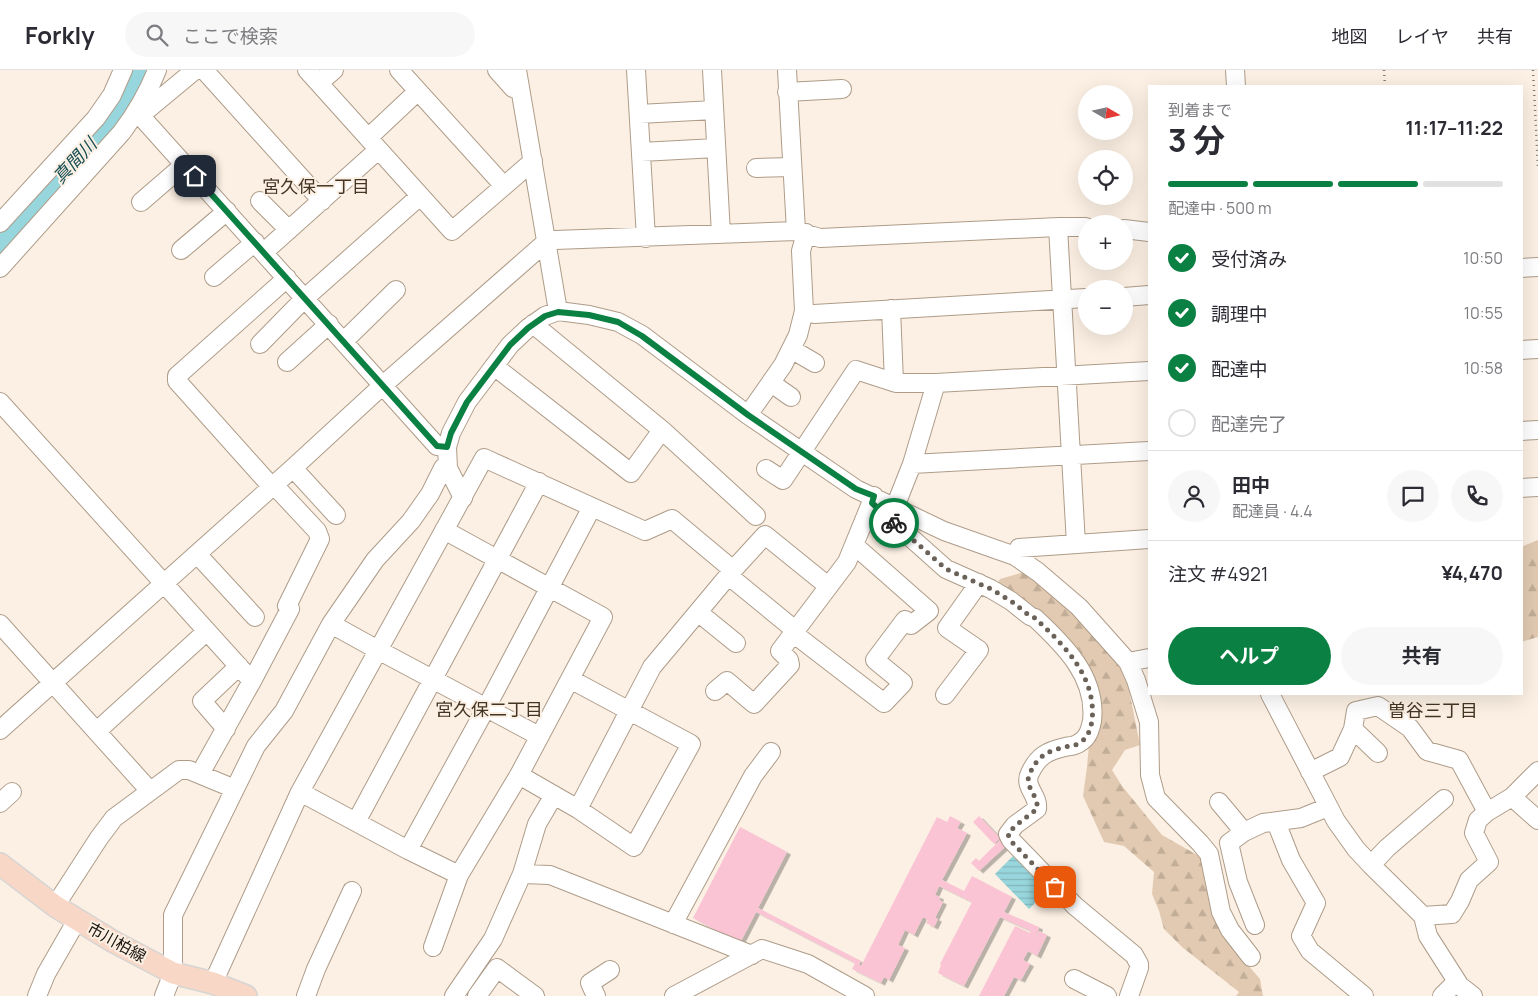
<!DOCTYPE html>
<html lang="ja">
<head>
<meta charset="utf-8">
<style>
	body { margin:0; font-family:Manrope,"Noto Sans JP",sans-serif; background:#f7f7f7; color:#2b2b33; height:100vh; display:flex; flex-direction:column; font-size:19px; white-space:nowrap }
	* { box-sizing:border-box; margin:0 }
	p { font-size:16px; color:#7c7c81 }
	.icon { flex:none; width:28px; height:28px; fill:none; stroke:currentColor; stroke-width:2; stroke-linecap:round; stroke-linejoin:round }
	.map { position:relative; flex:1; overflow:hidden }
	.sheet { position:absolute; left:1148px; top:15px; width:375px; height:610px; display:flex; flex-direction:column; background:#fff; border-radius:0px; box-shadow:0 5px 20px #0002 }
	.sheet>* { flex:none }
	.needle { width:32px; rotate:99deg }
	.controls { position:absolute; left:1078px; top:15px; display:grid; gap:10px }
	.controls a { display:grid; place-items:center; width:55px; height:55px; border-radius:50%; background:#fff; box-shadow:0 5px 20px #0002; font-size:25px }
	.pin { position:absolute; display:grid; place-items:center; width:42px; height:42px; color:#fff; margin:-21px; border-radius:10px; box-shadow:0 2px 8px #0006 }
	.courier { position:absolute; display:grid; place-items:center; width:50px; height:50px; margin:-25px; border:4px solid #0b8043; border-radius:50%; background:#fff; color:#222; box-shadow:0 1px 6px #0007 }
	.headline em { font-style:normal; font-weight:700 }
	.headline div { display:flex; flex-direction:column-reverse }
	.headline { display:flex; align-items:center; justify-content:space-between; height:85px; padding:0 20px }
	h1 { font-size:32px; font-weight:700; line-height:38px }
	.bar { display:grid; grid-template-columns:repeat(4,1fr); gap:8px 5px; align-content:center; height:60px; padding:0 20px }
	.bar i { height:6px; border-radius:4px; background:#e1e1e2 }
	.bar .active { background:#0b8043 }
	.bar p { grid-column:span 4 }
	.line { display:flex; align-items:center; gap:12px; padding:0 20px; border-top:1px solid #e1e1e2 }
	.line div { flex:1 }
	.round { display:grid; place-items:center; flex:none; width:52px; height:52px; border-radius:26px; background:#f7f7f7 }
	ol { padding:0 20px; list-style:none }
	li { display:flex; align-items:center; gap:15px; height:55px }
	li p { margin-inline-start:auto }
	li .icon { padding:5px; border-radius:50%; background:#0b8043; color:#fff; stroke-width:4 }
	li:last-child { color:#7c7c81 }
	li i { width:28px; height:28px; border:2px solid #e1e1e2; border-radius:50% }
	.button { display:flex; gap:10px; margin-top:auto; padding:10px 20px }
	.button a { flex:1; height:58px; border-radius:30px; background:#0b8043; color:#fff; font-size:20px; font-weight:700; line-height:58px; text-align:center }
	.button a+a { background:#f7f7f7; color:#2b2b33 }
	header { display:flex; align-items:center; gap:30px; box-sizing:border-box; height:70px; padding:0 25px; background:#fff; border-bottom:1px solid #e1e1e2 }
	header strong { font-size:24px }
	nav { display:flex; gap:28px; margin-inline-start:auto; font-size:18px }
	.search { width:350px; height:45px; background:#f7f7f7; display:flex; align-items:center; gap:12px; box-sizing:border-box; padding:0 18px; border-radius:28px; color:#7c7c81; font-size:19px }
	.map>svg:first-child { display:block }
	.forest { fill:url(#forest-firs) }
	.water { fill:url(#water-rules) }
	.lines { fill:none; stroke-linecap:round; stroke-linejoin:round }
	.river { stroke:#97d6dc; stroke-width:24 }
	.building { fill:#fac4d4; filter:url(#shadow) }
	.minor-casing { stroke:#ae9c89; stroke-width:20 }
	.major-casing { stroke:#d6d5d4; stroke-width:24 }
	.path { stroke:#847b72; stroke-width:2.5; stroke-dasharray:1 4; stroke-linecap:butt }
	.minor { stroke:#fff; stroke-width:18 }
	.major { stroke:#f9d7c6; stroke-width:21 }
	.done { stroke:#6a6259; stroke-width:5; stroke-dasharray:0 9 }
	.route { stroke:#0b8043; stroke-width:6 }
	.labels { text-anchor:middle; stroke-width:4; stroke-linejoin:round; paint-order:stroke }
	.street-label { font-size:16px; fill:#1b150e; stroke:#fcf0e4 }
	.water-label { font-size:18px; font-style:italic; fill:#164e53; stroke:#fcf0e4 }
	.neighbourhood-label { font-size:18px; fill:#433423; stroke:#fcf0e4 }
</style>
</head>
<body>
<header>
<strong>Forkly</strong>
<div class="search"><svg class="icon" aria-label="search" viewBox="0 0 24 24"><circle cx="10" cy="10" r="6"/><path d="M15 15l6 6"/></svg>ここで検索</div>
<nav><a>地図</a><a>レイヤ</a><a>共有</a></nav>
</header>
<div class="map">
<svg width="1538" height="926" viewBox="0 0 1538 926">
	<defs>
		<pattern id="forest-firs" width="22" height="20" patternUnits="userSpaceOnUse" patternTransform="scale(1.25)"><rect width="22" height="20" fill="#e2cab2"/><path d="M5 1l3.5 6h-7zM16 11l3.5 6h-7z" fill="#c1ad98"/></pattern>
		<pattern id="water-rules" width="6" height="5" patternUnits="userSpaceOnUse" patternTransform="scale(1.25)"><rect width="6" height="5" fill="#97d6dc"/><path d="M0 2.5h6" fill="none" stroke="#82b7bc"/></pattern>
		<filter id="shadow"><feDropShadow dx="4" dy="2.5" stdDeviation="0" flood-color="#0004"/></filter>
	</defs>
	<rect width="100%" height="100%" fill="#fcf0e4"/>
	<path class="forest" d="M1538 470V567L1521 572V477Z
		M1024 502 1040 509 1115 585 1127 610 1140 675 1125 680 1112 700 1122 716 1162 765 1206 790 1223 866 1260 909 1263 926H1236L1239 922 1182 877 1164 859 1159 841 1152 824 1154 802 1124 776 1104 772 1083 726 1087 697 1089 674 1101 653 1087 600 996 516 1000 509Z"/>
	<path class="water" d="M1013 786 1047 821 1029 839 995 804Z"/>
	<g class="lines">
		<path class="river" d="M0 172 115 47 135 0"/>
	</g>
	<path class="building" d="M950 746 961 752 957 758 967 763 942 810 964 821 972 806 1012 827 1004 842 1039 857 1036 867 1039 861 1047 865 1037 886 1028 881 1023 890 1030 894 1021 910 1014 907 1004 926H979L1015 856 1030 863 1031 861 1000 847 964 916 938 903 941 895 940 894 972 832 939 816 935 825 940 827 939 830 943 832 935 848 938 849 934 857 926 853 928 850 923 847 914 865 905 860 898 875 905 878 889 910 884 907 881 913 852 899 855 893 756 842 740 873 693 848 740 757 787 782 758 838 861 891 859 895 861 896 937 747 947 752Z
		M979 746 1000 768 994 774 973 752Z
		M1001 769 1007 775 979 801 971 793 976 788 979 791Z"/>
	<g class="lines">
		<g class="minor-casing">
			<path id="minor" d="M195 0 148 39 137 42 437 376 447 377
				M204 0 322 131
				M307 0 452 161 533 91
				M399 0 504 116
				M497 0 513 18 519 19
				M517 0 558 241
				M636 0 646 168
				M712 0 721 164
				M787 0 796 161
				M1235 0 1236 16
				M319 13 334 0
				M787 22 842 19
				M639 44 714 40
				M368 68 418 21
				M641 82 716 78
				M756 98 792 97
				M260 131 289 160
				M141 132 185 94
				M0 153 96 48 112 25 123 0
				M1058 157 1076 474
				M1124 159 1149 162
				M181 180 227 141
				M264 182 378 80
				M0 198 122 62C137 42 148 23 157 0
				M1521 198 1538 197
				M214 207 255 172
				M1124 227 1149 225
				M891 239 894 312
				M804 241 814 244 1086 228
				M533 254 662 360 756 446
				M344 271 396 220
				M260 274 305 228 420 126
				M791 279 815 293
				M1521 280 1538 279
				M287 292 329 254
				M494 296 631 403 662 360
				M771 313 791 327
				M0 332 252 611
				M748 345 783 295 798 265 804 241 801 181 806 163
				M1521 361 1538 360
				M912 394 1149 381
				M293 398 336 445
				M766 399 783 410 856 300 896 313H936L1149 301
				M272 417 177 311V306L287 208
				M1521 418 1538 417
				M463 428 448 398 447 377 451 363 467 332 510 275 528 258 545 246 558 241 589 245 618 252 642 265 748 345 856 419 944 461 1015 486 1038 502 1079 537 1128 592 1136 610 1149 652 1150 705 1156 728 1200 773 1209 784 1221 842 1230 860 1251 887
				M872 433 946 499 991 519 1011 531 1030 546 1035 548C1064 575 1097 607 1092 651 1090 660 1088 668 1079 673 1075 676 1070 676 1065 677 1047 681 1038 686 1030 703 1023 717 1039 725 1037 739L1015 755 1008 764 1011 770 1075 836 1134 885 1139 894V898L1129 926
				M895 437 912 394 936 313
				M197 484 255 547
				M1015 486 1019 478 1149 469
				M729 506 795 560
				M699 543 736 573
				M0 554 150 721
				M331 554 378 580 539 666
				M793 563 884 633 903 613 875 590 905 550 911 555 929 541 854 475
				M1128 592 1149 588
				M715 621 727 611 754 634 790 595 789 590 780 581 847 492 874 426
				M1270 624 1336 751 1356 779 1371 795 1423 846 1428 866 1460 916 1473 926
				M945 625 979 580 947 558 979 513
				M226 659 202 631 239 596
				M1353 659 1378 683
				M0 660 293 398 382 316 546 172 555 170 796 161 820 168 1058 157H1086
				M97 661 207 561
				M1538 701 1512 727 1538 750
				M1310 702 1340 687 1353 659 1356 641 1378 636 1410 658 1427 681 1459 690 1487 742
				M200 704 252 611 290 539 287 536 320 469 317 461 274 415
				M519 705 578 739 634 777 691 674 570 609
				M300 722 408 780 459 805 519 705 603 547 444 460
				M1219 732 1244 762
				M0 733 12 722
				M578 739 652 597 733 500 765 465 828 516
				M356 752 539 412
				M1276 752 1291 790 1316 833 1301 866 1310 881 1364 926
				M408 780 486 638 592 437
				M1371 795 1387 778 1444 729
				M522 804 550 805 752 885
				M55 836 99 768 114 748 179 700H189L235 719
				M1423 846 1452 844 1460 831 1469 810 1489 792 1474 763 1478 750 1487 742 1512 727
				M673 854 753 706 771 682
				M1255 855 1238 812 1229 773 1244 762 1263 753 1301 748 1328 737
				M433 877 459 805
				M1074 909 1107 926
				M213 913 300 722 484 388 645 461 672 449 733 500
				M37 926 46 904 77 850
				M164 926 173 903V845L256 676 284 641 331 554 375 490 411 451 430 424 443 398H448
				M306 926 316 899 352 821
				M454 926 493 869 522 804 537 754 554 725
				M477 926 497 898 535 926
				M596 926 590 913 610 900
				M674 926 762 879 808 894 865 926
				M1442 926 1457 911"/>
		</g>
		<g class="major-casing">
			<path id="major" d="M0 794 55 836 114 872 173 903 213 913 246 926"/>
		</g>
		<path class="path" d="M1384 0 1385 16
			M1533 0 1538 98"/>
		<use href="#minor" class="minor"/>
		<use href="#major" class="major"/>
	</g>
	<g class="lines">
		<path class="done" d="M894 453 946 499 991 519 1011 531 1030 546 1035 548C1064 575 1097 607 1092 651 1090 660 1088 668 1079 673 1075 676 1070 676 1065 677 1047 681 1038 686 1030 703 1023 717 1039 725 1037 739L1015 756 1008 764 1010 770 1055 817"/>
		<path class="route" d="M195 106 437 376 447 377 451 363 467 332 510 275 528 258 545 246 558 242 589 245 618 252 642 266 748 345 856 419 874 426 872 433 894 453"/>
	</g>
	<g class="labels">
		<g class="street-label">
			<text transform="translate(117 872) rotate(29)" y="6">市川柏線</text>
		</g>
		<g class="water-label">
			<text transform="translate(75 91) rotate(-47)" y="6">真間川</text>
		</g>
		<g class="neighbourhood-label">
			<text x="316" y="123">宮久保一丁目</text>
			<text x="489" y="646">宮久保二丁目</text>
			<text x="1433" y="647">曽谷三丁目</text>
		</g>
	</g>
</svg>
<div class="controls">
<a><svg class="needle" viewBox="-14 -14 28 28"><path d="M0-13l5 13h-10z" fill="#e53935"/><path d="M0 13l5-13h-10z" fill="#7c7c81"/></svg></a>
<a><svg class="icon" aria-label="locate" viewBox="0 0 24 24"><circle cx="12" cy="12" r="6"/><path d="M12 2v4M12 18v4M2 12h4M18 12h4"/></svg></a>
<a>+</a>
<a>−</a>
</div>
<div class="pin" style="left:1055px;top:817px;background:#ea580c"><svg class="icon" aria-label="bag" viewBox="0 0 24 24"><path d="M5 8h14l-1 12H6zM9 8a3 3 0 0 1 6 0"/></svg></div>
<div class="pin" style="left:195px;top:106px;background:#1f2937"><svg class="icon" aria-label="home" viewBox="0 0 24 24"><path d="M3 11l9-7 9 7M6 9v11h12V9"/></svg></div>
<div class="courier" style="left:894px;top:453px"><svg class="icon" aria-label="bike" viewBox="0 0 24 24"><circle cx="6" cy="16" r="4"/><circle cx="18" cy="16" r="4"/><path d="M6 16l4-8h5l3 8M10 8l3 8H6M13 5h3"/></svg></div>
<section class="sheet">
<div class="headline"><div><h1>3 分</h1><p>到着まで</p></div><em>11:17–11:22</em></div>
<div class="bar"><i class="active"></i><i class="active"></i><i class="active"></i><i></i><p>配達中 · 500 m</p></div>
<ol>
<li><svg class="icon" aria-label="check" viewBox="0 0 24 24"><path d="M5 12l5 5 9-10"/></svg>受付済み<p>10:50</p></li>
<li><svg class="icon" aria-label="check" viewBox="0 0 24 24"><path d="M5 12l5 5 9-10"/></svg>調理中<p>10:55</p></li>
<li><svg class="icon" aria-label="check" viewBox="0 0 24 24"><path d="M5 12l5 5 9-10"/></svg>配達中<p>10:58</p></li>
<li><i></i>配達完了</li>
</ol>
<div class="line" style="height:90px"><a class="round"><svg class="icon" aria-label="person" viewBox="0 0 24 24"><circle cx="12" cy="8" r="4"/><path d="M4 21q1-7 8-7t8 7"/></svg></a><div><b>田中</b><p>配達員 · 4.4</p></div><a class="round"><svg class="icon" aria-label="chat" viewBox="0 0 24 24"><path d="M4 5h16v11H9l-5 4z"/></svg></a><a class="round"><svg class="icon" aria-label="phone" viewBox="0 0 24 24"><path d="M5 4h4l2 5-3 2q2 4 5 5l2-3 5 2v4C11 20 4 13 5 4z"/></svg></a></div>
<div class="line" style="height:65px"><div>注文 #4921</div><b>¥4,470</b></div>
<div class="button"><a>ヘルプ</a><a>共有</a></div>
</section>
</div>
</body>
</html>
